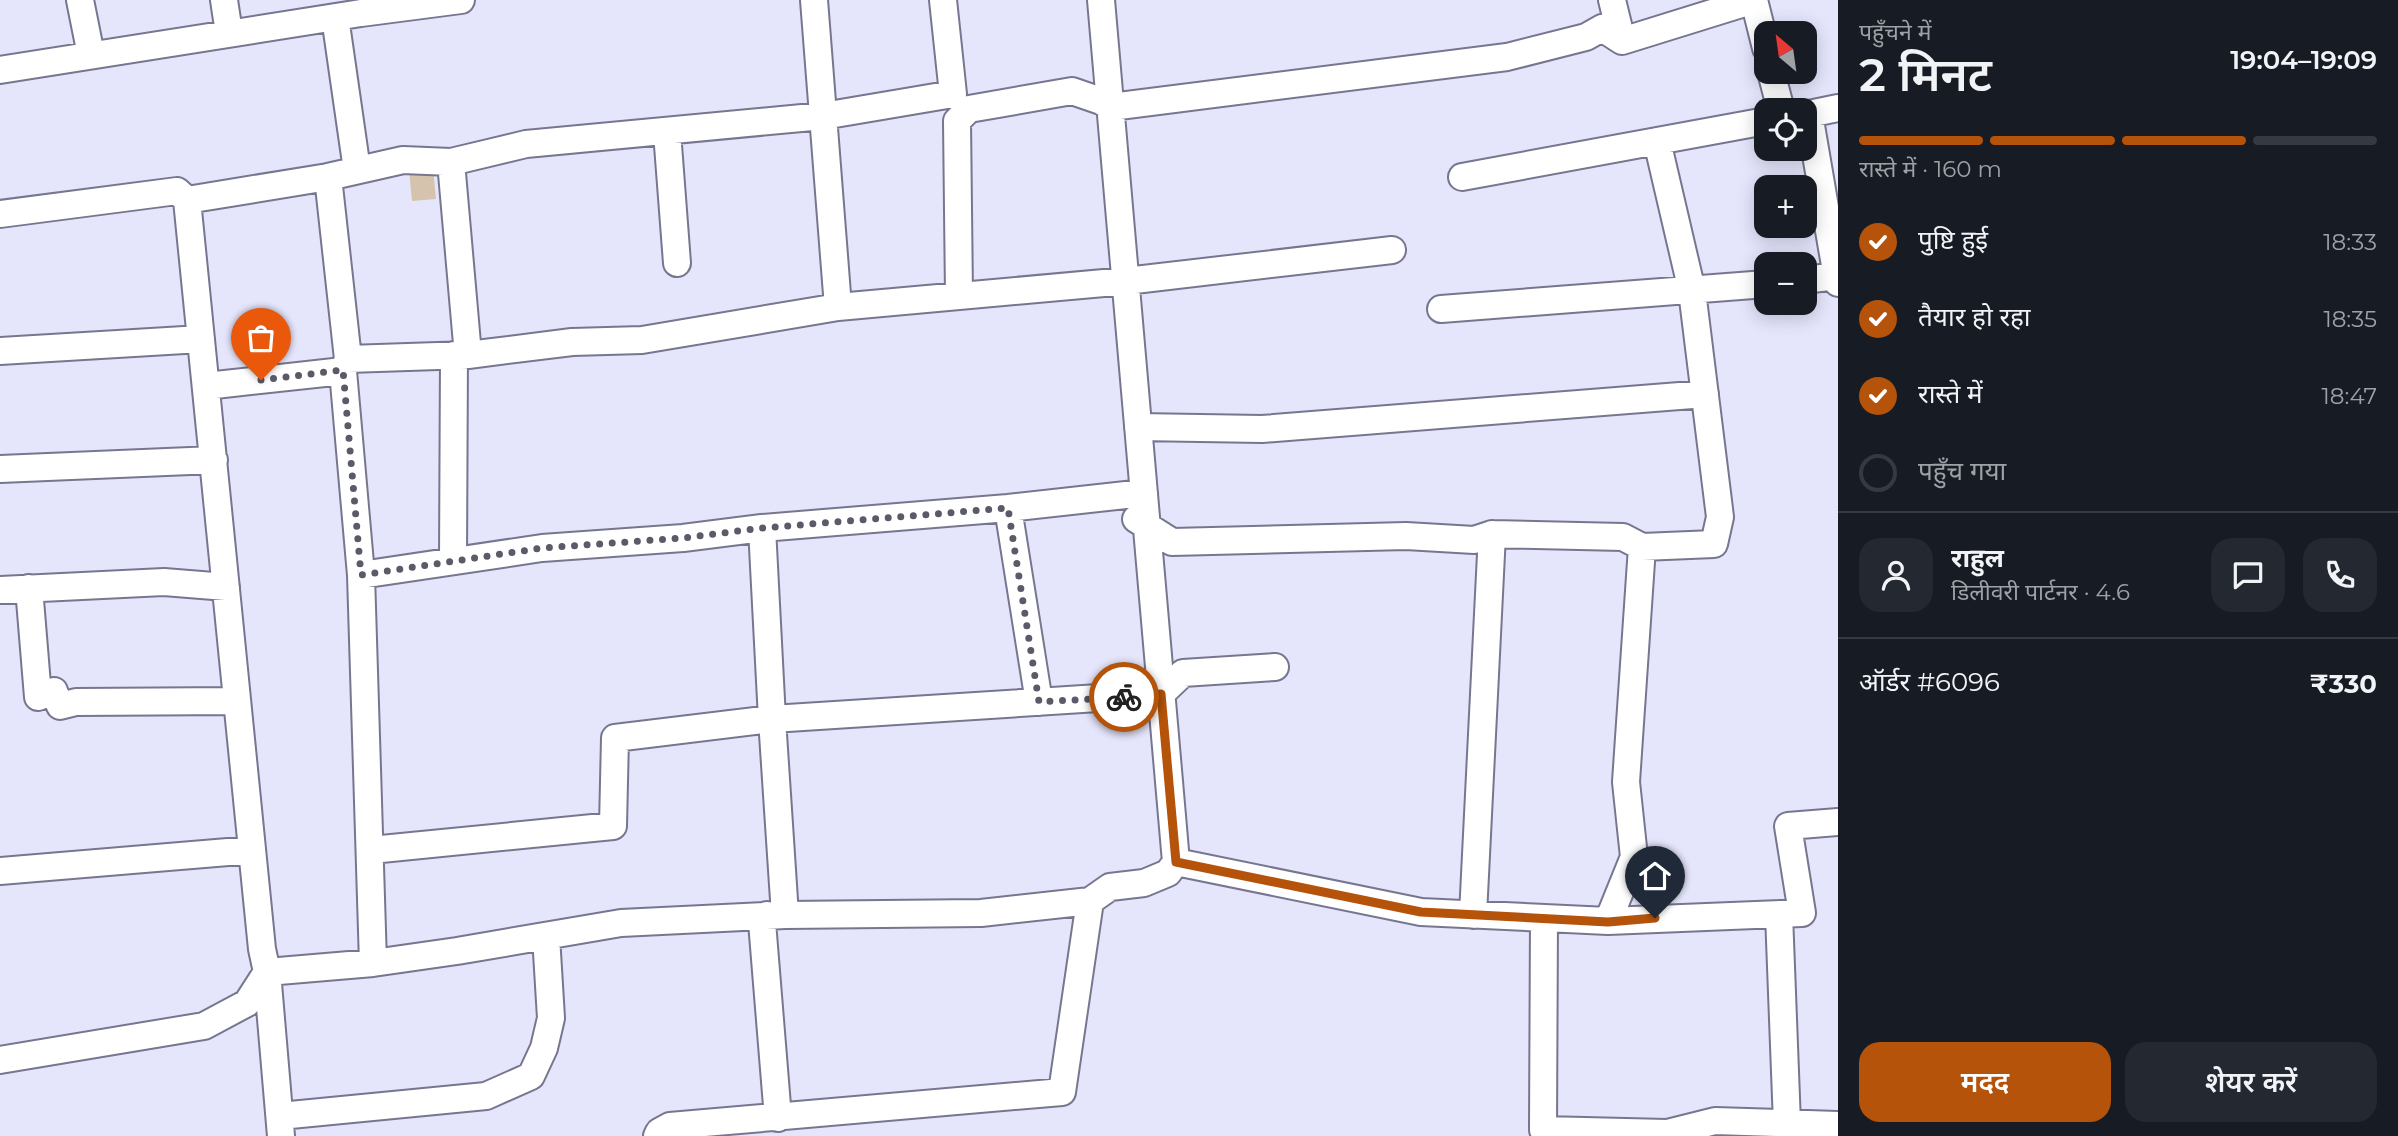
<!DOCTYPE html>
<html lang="hi">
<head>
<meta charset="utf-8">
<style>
	body { margin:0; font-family:Montserrat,"Noto Sans Devanagari",sans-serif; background:#242831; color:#f1f3f6; height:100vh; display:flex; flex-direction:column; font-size:26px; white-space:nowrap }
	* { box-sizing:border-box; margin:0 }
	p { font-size:23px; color:#9ea1a6 }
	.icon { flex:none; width:38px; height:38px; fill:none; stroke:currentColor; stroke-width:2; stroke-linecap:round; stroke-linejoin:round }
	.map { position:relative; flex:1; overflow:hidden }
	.drawer { display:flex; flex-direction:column; background:#171b24; width:560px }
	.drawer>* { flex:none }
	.needle { width:46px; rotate:331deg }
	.tools { position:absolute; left:1754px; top:21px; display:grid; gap:14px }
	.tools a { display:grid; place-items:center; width:63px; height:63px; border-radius:14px; background:#171b24; box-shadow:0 4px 18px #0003; font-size:35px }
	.pin { position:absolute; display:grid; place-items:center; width:60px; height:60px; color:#fff; margin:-72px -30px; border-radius:50% 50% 50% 0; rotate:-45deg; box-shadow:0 0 7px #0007 }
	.pin .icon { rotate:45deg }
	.courier { position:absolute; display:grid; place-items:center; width:70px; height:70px; margin:-35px; border:5px solid #b45309; border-radius:50%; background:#fff; color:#222; box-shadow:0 2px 9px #0007 }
	.overview em { font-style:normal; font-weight:600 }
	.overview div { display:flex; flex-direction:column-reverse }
	.overview { display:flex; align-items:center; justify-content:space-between; height:119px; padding:0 21px }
	h1 { font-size:46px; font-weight:600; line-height:52px }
	.bar { display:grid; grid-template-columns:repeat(4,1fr); gap:10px 7px; align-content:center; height:84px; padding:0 21px }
	.bar i { height:9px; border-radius:5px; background:#363941 }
	.bar .on { background:#b45309 }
	.bar p { grid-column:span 4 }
	.line { display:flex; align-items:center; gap:18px; padding:0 21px; border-top:2px solid #363941 }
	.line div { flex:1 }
	.round { display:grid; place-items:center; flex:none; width:74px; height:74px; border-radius:21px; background:#242831 }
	ol { padding:0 21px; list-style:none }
	li { display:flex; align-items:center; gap:21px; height:77px }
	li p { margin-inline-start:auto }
	li .icon { padding:7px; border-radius:50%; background:#b45309; color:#fff; stroke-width:4 }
	li:last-child { color:#9ea1a6 }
	li i { width:38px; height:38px; border:4px solid #363941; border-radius:50% }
	.button { display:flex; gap:14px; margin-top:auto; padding:14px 21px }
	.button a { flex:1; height:80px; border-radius:21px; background:#b45309; color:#fff; font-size:28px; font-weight:600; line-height:80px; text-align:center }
	.button a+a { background:#242831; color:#f1f3f6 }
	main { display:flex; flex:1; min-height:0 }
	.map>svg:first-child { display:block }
	.building { fill:#d6c3ad }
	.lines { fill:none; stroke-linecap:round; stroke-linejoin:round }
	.street-casing { stroke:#76768f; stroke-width:30 }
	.street { stroke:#fff; stroke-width:26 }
	.done { stroke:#5a5a68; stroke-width:7; stroke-dasharray:0 12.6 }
	.route { stroke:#b45309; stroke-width:9 }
</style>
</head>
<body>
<main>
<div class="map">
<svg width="1838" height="1136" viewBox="0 0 1838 1136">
	<rect width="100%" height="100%" fill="#e5e6fc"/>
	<path class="building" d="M433 168 436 199 412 201 409 170Z"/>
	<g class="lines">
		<g class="street-casing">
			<path id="street" d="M80 0 91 55
				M224 0 229 33
				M814 0 838 307
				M1101 0 1176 862 1421 912 1608 921 1802 913 1788 826 1838 822
				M1612 0 1622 41
				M1754 0 1766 48
				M335 17 357 170
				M0 70 361 13 461 0
				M1771 72 1781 110
				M1809 114 1838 283
				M1804 115 1838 108
				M667 132 677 263
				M328 177 403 160 451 162 526 144 823 116 953 94 943 0
				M1462 177 1766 121
				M187 200 328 177 348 359
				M0 214 177 191 187 200 262 949 267 972 373 963 457 951 621 923 785 915 772 719 1161 694 1183 673 1275 667
				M1804 280 1838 276
				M959 296 957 121 969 109 1072 91 1101 101 1111 107 1507 57 1586 37 1602 28 1622 41 1754 0
				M1441 309 1766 284
				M0 351 201 339
				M468 355 572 342 642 340 838 307 1126 281 1392 250
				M343 371 361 575 542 548 683 538 762 528 1008 508 1144 493
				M206 386 343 371 348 359 468 355 451 162
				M1138 427 1262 429 1705 394
				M0 469 214 460
				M1008 508 1039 702
				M1136 519 1172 542 1406 536 1474 540 1492 534 1623 537 1642 547 1714 544 1720 517 1692 291 1657 141
				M453 560 454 355
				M361 575 373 963
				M29 588 38 697 54 691 60 706 76 702 237 701
				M0 590 164 582 226 587
				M371 850 613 826 615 738 772 719 762 528
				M0 871 252 850
				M1779 914 1787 1124
				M767 915 762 922 778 1118
				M785 915 981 913 1090 901
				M1473 915 1492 534
				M1544 918 1543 1130 1667 1133 1715 1121 1838 1125
				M1608 921 1634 857 1626 782 1642 547
				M267 972 281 1136
				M0 1060 204 1026 247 1003 267 972
				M280 1116 486 1096 531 1076 544 1048 551 1018 546 936
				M657 1136 659 1132 670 1126 1062 1092 1090 901 1110 887 1144 883 1168 873 1176 862"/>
		</g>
		<use href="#street" class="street"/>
	</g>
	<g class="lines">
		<path class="done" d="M261 380 343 370 361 575 542 548 683 538 762 528 1008 508 1039 702 1124 697"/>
		<path class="route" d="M1124 697 1161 694 1176 862 1421 912 1608 922 1655 918"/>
	</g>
</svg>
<div class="tools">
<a><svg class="needle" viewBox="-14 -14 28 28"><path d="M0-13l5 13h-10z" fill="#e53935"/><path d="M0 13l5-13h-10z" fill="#9ea1a6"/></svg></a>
<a><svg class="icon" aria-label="locate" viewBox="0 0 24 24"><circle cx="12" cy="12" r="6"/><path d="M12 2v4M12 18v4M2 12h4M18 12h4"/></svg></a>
<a>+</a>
<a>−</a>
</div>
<div class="pin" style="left:261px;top:380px;background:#ea580c"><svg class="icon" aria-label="bag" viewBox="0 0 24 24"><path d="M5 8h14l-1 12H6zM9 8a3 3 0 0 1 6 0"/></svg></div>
<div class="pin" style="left:1655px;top:918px;background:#1f2937"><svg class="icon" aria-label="home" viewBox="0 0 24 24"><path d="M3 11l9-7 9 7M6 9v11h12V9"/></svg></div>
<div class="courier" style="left:1124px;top:697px"><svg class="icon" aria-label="bike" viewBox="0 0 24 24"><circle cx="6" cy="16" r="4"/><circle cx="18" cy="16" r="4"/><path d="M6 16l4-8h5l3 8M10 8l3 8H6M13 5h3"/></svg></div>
</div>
<section class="drawer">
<div class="overview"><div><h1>2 मिनट</h1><p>पहुँचने में</p></div><em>19:04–19:09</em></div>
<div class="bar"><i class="on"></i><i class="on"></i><i class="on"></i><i></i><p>रास्ते में · 160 m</p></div>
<ol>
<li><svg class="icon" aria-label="check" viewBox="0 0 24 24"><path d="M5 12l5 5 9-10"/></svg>पुष्टि हुई<p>18:33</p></li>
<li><svg class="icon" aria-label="check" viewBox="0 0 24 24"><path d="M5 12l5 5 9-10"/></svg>तैयार हो रहा<p>18:35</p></li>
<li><svg class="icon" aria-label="check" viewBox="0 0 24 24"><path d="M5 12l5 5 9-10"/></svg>रास्ते में<p>18:47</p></li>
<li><i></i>पहुँच गया</li>
</ol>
<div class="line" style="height:126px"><a class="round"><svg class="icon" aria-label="person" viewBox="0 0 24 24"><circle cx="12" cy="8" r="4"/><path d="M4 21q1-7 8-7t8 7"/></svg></a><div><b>राहुल</b><p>डिलीवरी पार्टनर · 4.6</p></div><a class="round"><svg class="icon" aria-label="chat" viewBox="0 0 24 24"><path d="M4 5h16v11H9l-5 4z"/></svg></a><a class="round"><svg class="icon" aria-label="phone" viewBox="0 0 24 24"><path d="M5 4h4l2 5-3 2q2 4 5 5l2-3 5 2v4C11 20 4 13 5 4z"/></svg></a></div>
<div class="line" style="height:91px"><div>ऑर्डर #6096</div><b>₹330</b></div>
<div class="button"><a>मदद</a><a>शेयर करें</a></div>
</section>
</main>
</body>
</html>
